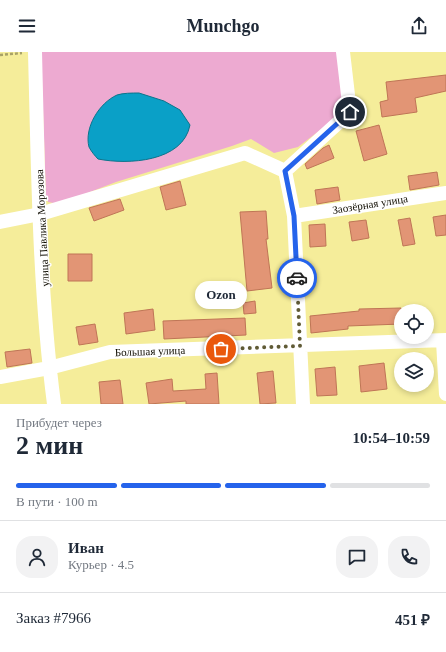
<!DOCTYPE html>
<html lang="ru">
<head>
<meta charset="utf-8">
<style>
	body { margin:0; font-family:"Times New Roman",serif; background:#f2f2f3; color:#1f2937; height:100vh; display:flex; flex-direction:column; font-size:15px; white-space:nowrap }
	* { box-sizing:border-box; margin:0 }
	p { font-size:13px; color:#747a83 }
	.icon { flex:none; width:22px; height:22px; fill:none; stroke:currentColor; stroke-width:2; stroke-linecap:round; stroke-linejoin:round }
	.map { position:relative; height:352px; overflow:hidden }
	.side { display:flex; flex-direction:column; background:#fff; flex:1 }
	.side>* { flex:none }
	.tools { position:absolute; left:394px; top:252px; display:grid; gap:8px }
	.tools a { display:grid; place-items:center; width:40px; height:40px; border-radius:50%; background:#fff; box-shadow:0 2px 6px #0003; font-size:20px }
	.pin { position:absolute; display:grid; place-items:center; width:34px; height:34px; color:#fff; margin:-17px; border:2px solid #fff; border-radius:50%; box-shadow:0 1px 4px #0007 }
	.courier { position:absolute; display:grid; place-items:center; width:40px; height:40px; margin:-20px; border:3px solid #2563eb; border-radius:50%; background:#fff; color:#222; box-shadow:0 1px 5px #0007 }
	.bubble { position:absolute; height:28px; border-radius:14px; background:#fff; box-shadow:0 2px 6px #0003; font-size:13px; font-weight:700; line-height:28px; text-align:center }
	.summary em { font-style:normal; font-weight:700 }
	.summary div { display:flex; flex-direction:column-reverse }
	.summary { display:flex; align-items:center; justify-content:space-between; height:68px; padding:0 16px }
	h1 { font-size:26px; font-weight:700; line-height:30px }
	.bar { display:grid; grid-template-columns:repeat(4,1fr); gap:6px 4px; align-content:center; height:48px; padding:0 16px }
	.bar i { height:5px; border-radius:3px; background:#e0e1e3 }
	.bar .current { background:#2563eb }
	.bar p { grid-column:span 4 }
	.line { display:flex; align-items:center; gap:10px; padding:0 16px; border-top:1px solid #e0e1e3 }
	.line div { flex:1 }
	.round { display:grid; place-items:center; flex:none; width:42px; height:42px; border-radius:16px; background:#f2f2f3 }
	header { display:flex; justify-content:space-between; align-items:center; height:52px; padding:0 16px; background:#fff; font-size:18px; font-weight:700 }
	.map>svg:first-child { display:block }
	.green { fill:#edaad1 }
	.water { fill:#0aa0c7; stroke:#0c748b }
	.building { fill:#e29575; stroke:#bf7556 }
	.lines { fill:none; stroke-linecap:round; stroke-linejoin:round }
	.path { stroke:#a8a267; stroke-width:2.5; stroke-dasharray:3 2; stroke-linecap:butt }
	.minor { stroke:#fff; stroke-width:14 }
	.done { stroke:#605b36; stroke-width:4; stroke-dasharray:0 7.2 }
	.route { stroke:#2563eb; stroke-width:5 }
	.labels { text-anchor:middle; stroke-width:3; stroke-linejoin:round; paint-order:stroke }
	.street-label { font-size:11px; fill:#0f0c00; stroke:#fff }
</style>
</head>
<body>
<header><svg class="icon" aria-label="menu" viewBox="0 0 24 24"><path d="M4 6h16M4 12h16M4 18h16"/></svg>Munchgo<svg class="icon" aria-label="share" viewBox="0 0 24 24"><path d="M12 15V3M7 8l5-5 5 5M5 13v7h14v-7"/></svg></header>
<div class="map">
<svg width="446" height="352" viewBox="0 0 446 352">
	<rect width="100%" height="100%" fill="#f5ed9a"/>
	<path class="green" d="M41 0H338L344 52 332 69 298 95 274 101 251 87 232 94 116 130 59 152 48 150 46 144Z"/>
	<path class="water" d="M139 41 164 49 180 58 190 73C183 110 128 113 98 107 95 104 91 99 89 95 84 76 99 51 117 43 123 41 132 41 139 41Z"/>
	<path class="building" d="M446 23V39L415 46 417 60 382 65 380 50 388 48 386 30Z
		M379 73 387 102 364 109 356 79Z
		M329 93 334 106 307 117 305 112 323 96Z
		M437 120 439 133 410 138 408 124Z
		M180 129 186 153 166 158 160 135Z
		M338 135 340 148 317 152 315 138Z
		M120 147 124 158 94 169 89 156Z
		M266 159 268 187H266L272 236 247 239 240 160Z
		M446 163V183L436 184 433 165Z
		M410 166 415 192 403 194 398 168Z
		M366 168 369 186 352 189 349 170Z
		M325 172 326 194 310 195 309 173Z
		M68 202H92V229H68Z
		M255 249 256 261 244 262 243 251Z
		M401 256V272L348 274V277L311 281 310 264 359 259V257Z
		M153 257 155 278 126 282 124 261Z
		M245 266 246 283 164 287 163 269Z
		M95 272 98 290 79 293 76 275Z
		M30 297 32 311 7 315 5 300Z
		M384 311 387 337 361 340 359 314Z
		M335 315 337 343 317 344 315 317Z
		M273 319 276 351 260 352 257 321Z
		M217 321 219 352H186V349L149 352 146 331 172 327 173 339 206 337 205 322Z
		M120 328 123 352H101L99 330Z"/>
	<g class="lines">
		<path class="path" d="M0 3 22 1"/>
		<path class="minor" d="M35 0C38 117 39 236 54 352
			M294 164 446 141
			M0 170 40 162 245 101 285 119
			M443 289 446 342
			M0 325 49 316 110 300 446 288
			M303 352 294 164 285 119 350 60 343 0"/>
	</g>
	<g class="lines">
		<path class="done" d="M221 297 300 294 297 226"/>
		<path class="route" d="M297 226 294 164 285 119 350 60"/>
	</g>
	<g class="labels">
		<g class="street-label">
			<text transform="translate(370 152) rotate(-9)" y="4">Заозёрная улица</text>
			<text transform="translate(42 176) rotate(-93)" y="4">улица Павлика Морозова</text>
			<text transform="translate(150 299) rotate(-2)" y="4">Большая улица</text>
		</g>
	</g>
</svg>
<div class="tools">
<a><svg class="icon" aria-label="locate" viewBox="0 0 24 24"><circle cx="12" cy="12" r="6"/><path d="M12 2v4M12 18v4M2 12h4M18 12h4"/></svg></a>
<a><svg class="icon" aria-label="layers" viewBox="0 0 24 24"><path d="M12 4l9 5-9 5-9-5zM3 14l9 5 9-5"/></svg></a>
</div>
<div class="pin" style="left:221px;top:297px;background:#ea580c"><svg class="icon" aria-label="bag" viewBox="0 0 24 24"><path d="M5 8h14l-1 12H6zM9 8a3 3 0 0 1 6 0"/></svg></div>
<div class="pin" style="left:350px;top:60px;background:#1f2937"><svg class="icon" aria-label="home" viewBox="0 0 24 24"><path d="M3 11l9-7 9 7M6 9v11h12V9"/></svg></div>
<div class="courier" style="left:297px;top:226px"><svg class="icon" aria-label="car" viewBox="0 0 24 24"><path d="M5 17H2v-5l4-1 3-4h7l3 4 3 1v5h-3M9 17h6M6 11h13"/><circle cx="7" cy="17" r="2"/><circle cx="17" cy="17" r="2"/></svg></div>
<div class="bubble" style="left:195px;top:229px;width:52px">Ozon</div>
</div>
<section class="side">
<div class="summary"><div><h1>2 мин</h1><p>Прибудет через</p></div><em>10:54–10:59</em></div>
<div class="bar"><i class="current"></i><i class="current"></i><i class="current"></i><i></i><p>В пути · 100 m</p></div>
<div class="line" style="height:72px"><a class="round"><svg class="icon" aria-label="person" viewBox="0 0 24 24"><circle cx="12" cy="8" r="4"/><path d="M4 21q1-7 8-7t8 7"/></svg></a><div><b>Иван</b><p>Курьер · 4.5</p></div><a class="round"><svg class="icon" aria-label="chat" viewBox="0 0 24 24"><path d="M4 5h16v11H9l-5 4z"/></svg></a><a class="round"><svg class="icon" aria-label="phone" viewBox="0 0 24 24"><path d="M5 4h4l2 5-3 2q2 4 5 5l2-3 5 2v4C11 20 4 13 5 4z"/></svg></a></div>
<div class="line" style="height:52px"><div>Заказ #7966</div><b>451 ₽</b></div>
</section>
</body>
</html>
